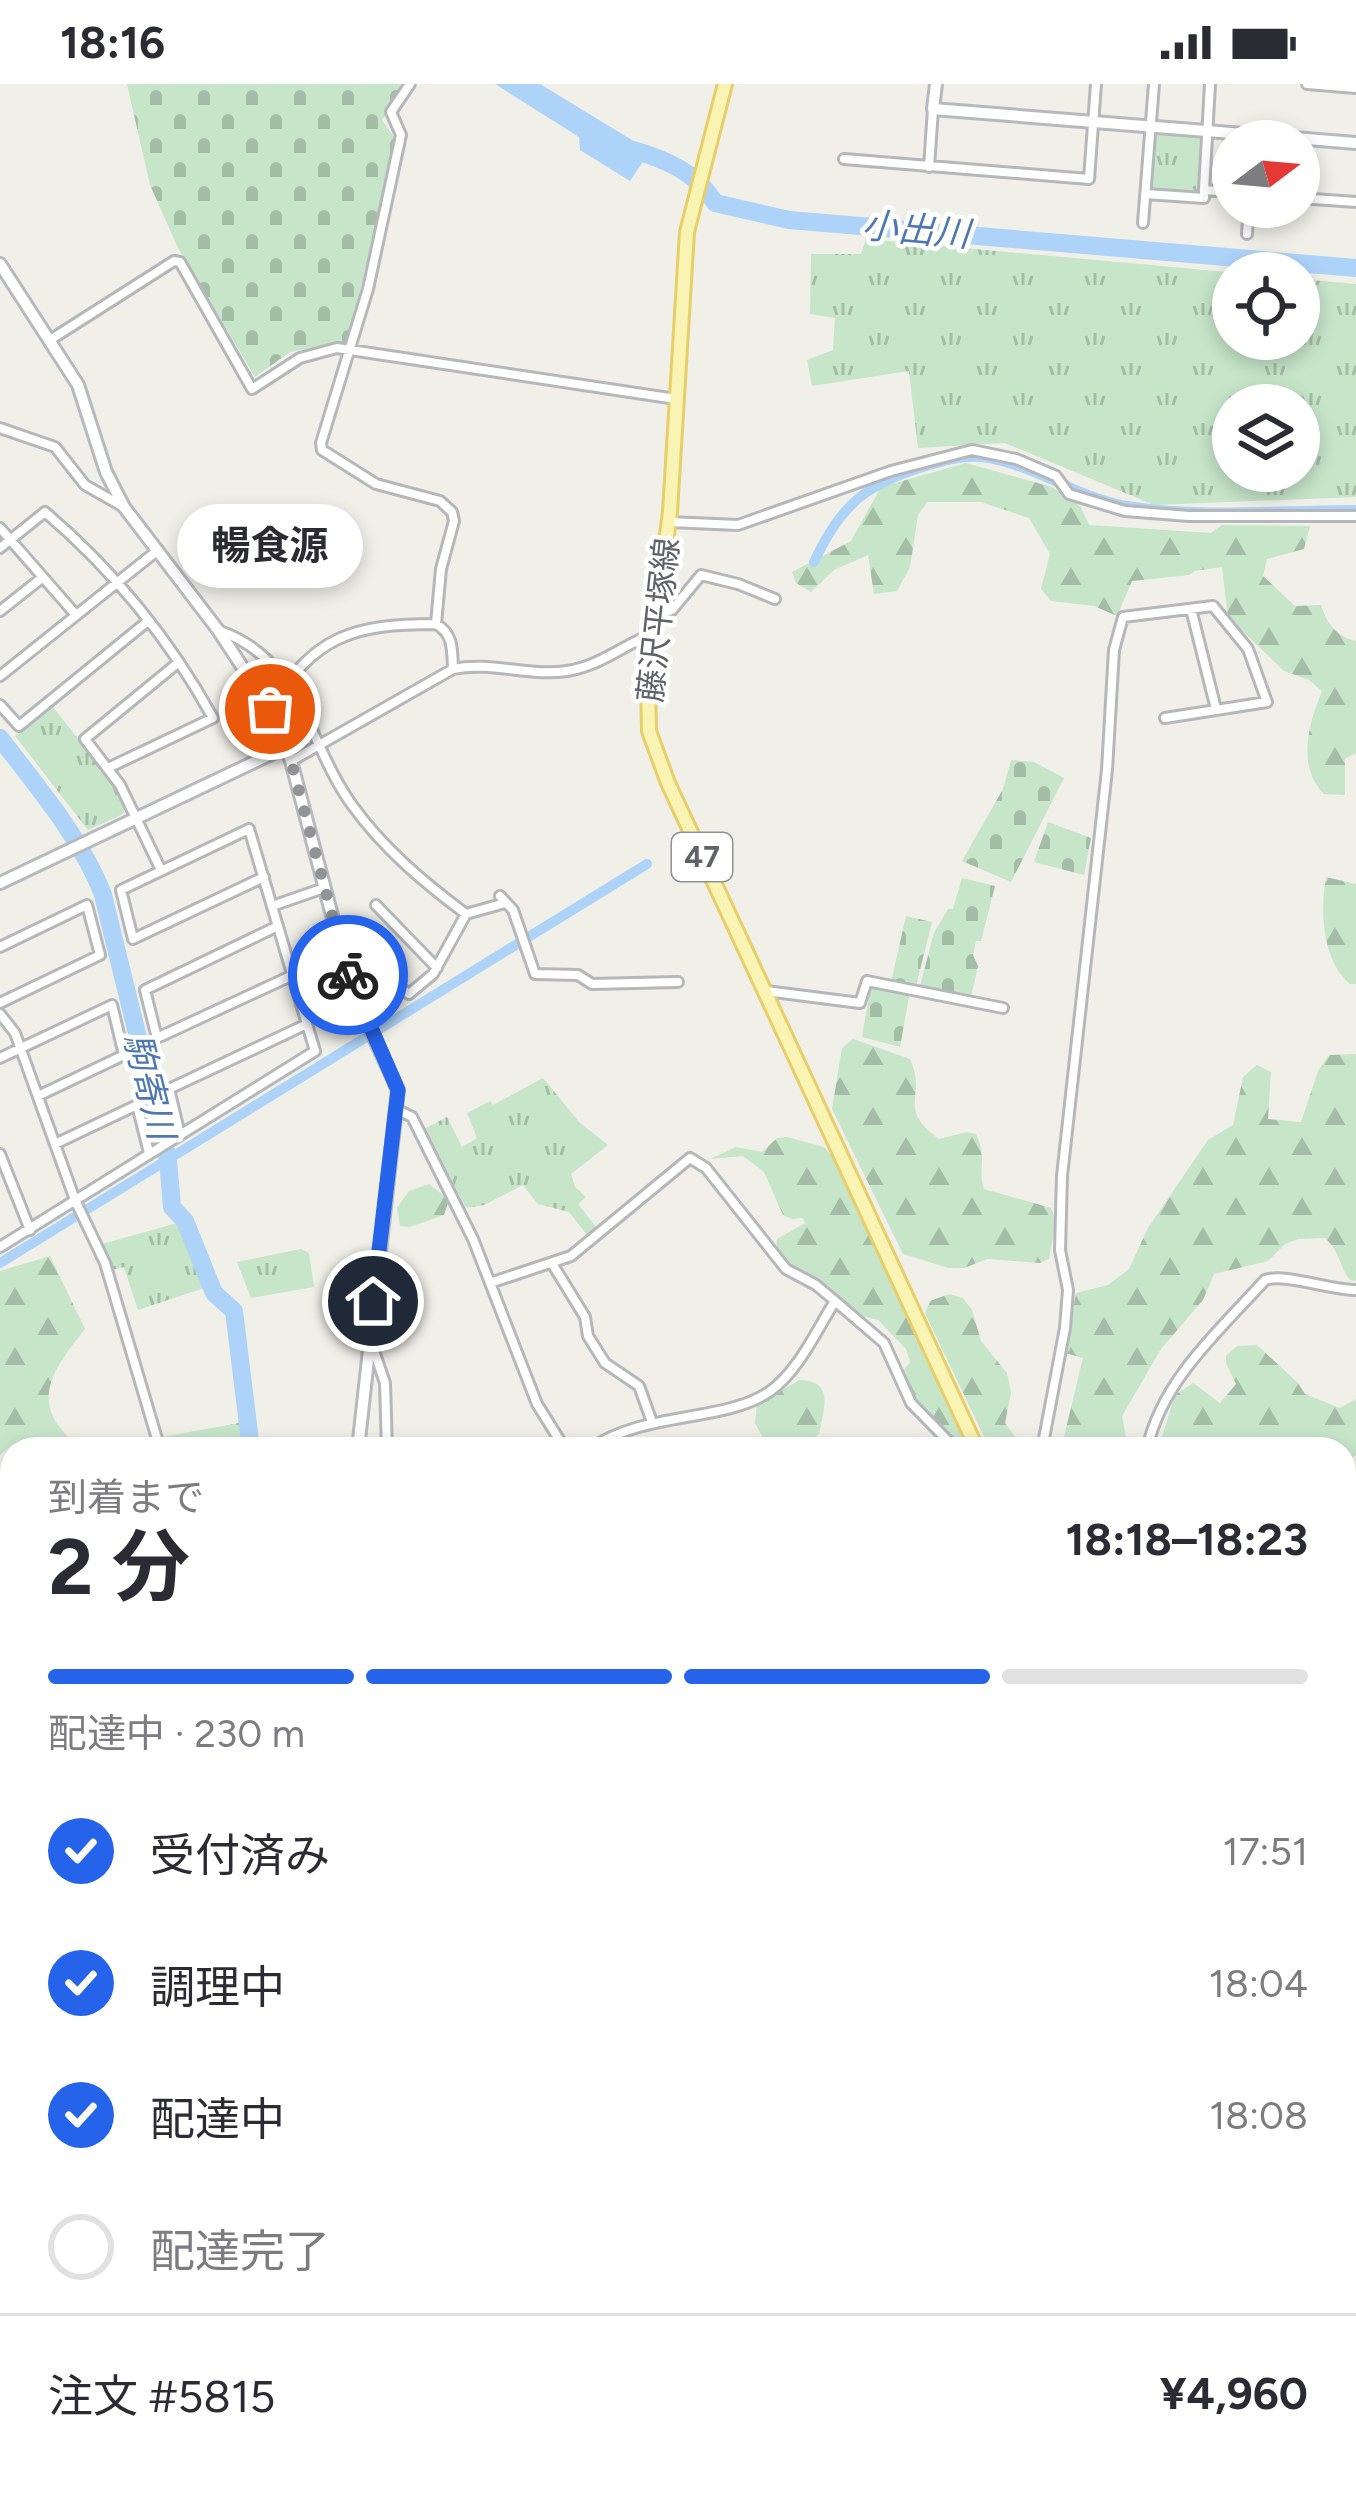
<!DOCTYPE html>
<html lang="ja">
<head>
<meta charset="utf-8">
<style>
	body { margin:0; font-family:Figtree,"Noto Sans JP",sans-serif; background:#f7f7f7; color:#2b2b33; height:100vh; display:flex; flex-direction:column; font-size:45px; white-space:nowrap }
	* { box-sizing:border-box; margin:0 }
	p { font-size:39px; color:#7c7c81 }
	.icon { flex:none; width:66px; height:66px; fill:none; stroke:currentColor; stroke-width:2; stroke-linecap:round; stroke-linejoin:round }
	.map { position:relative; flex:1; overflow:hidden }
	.drawer { position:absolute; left:0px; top:1353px; width:1356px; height:1056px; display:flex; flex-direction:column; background:#fff; border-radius:36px 36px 0 0; box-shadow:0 6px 18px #0003 }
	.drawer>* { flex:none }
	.needle { width:78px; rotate:74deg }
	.controls { position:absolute; left:1212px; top:36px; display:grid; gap:24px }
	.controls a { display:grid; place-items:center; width:108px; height:108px; border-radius:50%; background:#fff; box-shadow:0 6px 18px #0003; font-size:60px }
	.pin { position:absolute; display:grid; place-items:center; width:102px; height:102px; color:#fff; margin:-51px; border:6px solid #fff; border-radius:50%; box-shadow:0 3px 12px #0007 }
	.courier { position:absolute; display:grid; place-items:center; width:120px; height:120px; margin:-60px; border:9px solid #2563eb; border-radius:50%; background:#fff; color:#222; box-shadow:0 3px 15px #0007 }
	.bubble { position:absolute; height:84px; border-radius:42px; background:#fff; box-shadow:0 6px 18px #0003; font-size:39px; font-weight:700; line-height:84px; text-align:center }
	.overview em { font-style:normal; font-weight:700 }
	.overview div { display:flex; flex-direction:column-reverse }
	.overview { display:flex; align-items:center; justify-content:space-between; height:204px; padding:0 48px }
	h1 { font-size:78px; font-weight:700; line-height:90px }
	.bar { display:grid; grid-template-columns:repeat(4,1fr); gap:18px 12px; align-content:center; height:144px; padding:0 48px }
	.bar i { height:15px; border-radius:9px; background:#e1e1e2 }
	.bar .current { background:#2563eb }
	.bar p { grid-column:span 4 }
	.line { display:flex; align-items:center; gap:30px; padding:0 48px; border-top:3px solid #e1e1e2 }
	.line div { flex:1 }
	ol { padding:0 48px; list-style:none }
	li { display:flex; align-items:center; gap:36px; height:132px }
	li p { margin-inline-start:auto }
	li .icon { padding:12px; border-radius:50%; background:#2563eb; color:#fff; stroke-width:4 }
	li:last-child { color:#7c7c81 }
	li i { width:66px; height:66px; border:6px solid #e1e1e2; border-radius:50% }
	.status { display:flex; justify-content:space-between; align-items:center; height:84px; padding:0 60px; background:#fff; direction:ltr }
	.status svg { height:33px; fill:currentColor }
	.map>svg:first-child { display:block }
	.grass { fill:url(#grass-tufts); fill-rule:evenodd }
	.forest { fill:url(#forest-firs) }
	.cemetery { fill:url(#cemetery-stones) }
	.water { fill:#aed3f9 }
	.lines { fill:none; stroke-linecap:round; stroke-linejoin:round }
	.canal { stroke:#aed3f9; stroke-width:10 }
	.river { stroke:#aed3f9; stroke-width:18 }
	.street-casing { stroke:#b5b7bb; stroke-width:14 }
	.secondary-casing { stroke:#b6b9be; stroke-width:16 }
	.primary-casing { stroke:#e8ce68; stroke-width:18 }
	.street { stroke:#fff; stroke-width:8 }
	.secondary { stroke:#fff; stroke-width:10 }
	.primary { stroke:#f9f4b3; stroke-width:12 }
	.done { stroke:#929394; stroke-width:12; stroke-dasharray:0 21.6 }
	.route { stroke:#2563eb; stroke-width:15 }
	.labels { text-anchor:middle; stroke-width:9; stroke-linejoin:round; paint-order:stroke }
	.shield { fill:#fff; stroke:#8f9195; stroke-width:3 }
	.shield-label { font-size:30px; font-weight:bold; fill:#5f6267 }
	.street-label { font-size:33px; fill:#5f6267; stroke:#fff }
	.water-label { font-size:36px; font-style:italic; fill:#4e78b3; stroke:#fff }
</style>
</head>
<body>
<div class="status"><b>18:16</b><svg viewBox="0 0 49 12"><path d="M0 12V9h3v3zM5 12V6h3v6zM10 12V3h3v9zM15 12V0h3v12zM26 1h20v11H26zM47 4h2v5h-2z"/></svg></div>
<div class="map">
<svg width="1356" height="2409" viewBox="0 0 1356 2409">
	<defs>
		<pattern id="grass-tufts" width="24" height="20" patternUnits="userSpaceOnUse" patternTransform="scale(3)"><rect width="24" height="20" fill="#c6e5c9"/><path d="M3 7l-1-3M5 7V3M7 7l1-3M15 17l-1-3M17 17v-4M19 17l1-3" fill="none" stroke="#a4bda7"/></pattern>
		<pattern id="forest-firs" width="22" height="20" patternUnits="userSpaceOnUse" patternTransform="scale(3)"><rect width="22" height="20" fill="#c6e5c9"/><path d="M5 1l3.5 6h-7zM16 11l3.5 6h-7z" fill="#a4bda7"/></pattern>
		<pattern id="cemetery-stones" width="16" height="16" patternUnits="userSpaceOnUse" patternTransform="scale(3)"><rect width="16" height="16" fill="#c6e5c9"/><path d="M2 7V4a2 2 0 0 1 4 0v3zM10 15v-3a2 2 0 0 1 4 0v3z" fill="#a4bda7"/></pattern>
	</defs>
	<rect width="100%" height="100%" fill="#f0efe8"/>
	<path class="grass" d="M1154 48 1200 52 1198 110 1151 106Z
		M866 155 1238 189H1233V255H1299V195L1356 200V413L1154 421 1005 359 918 364 909 287 812 302 807 276 833 266 835 234 810 230 811 170H861ZM1299 321V387H1233V321Z
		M52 622 114 700 125 724 123 730 88 746 15 652Z
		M543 994 580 1039 608 1061 571 1090 575 1103 586 1113 578 1120 597 1144 588 1152 569 1128 538 1120 523 1101 484 1121 466 1124 424 1045 447 1033 462 1063 477 1054 467 1029 490 1017 493 1021Z
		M181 1138 207 1203 138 1226 124 1183 112 1186 102 1160Z
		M301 1165 309 1169 314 1203 251 1214 237 1178Z
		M239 1339 245 1365H166L162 1353Z
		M12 1761V2102L0 2120V1774Z"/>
	<path class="forest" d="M966 379 1052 403 1081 423 1089 441 1211 449 1222 441 1310 442 1304 465 1267 475 1263 492 1295 522 1321 521C1327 539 1336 553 1356 557V669L1345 675V711L1324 710C1296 682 1309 639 1322 607L1309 596 1284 587 1228 533 1222 483 1195 487 1189 491 1132 497 1117 532 1094 522 1051 517 1041 505 1050 470 1029 434 981 418H927L918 431 910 483 897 507 874 510 868 471 834 486 811 508 796 499 792 488 851 457 881 403Z
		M1326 793 1356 800V900H1350C1322 876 1320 828 1326 793Z
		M853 955 910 975C928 1014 895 1023 939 1055L967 1048 976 1050C988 1077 977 1085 984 1105L1051 1124 1056 1137 1049 1175 1040 1179 987 1175 964 1184H949L903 1170 832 1025 842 964Z
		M1356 970V1197L1350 1196C1339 1182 1340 1167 1325 1154L1298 1155 1285 1160 1268 1177 1214 1190 1203 1216 1161 1265 1122 1332 1128 1365H1061L1083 1274 1065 1269 1076 1209 1108 1201 1129 1185 1148 1144 1208 1056 1233 1041 1243 993 1257 981 1271 988 1268 1035 1301 1038 1318 987 1329 971Z
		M787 1053 824 1063 836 1077 967 1365H959L917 1322 904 1286 910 1278 906 1265 878 1236 857 1231 827 1203 784 1178 776 1169 777 1155 805 1139 803 1134 792 1135 783 1131 764 1088 743 1072 710 1075 736 1063 762 1068 777 1054Z
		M429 1100 449 1116 444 1131 410 1143 400 1142 397 1124 409 1107Z
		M50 1172 85 1245C48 1291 27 1324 83 1365H39L13 1360 0 1371V1187Z
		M949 1210 963 1214 972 1226 981 1257 1007 1289 1011 1309 1005 1339 1024 1365H990L925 1229 930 1217Z
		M1257 1261 1298 1299 1305 1310 1340 1324 1356 1315V1371L1344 1378V1365H1158L1175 1311 1193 1299 1220 1319 1236 1300 1226 1279V1272L1237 1262Z
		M799 1296C835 1296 824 1325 819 1350L811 1357 769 1365 755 1339 757 1321Z
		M1356 1865V1951L1352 1968 1356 1994 1355 2004 1348 2012 1344 1993V1877Z
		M1228 2397 1219 2409H973L976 2398Z"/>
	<path class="cemetery" d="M127 0H405L382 36 396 56 348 257 290 268 255 293 178 164 150 101Z
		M1011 676 1034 678 1064 694 1011 798 962 777 1003 705Z
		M1048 738 1091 754 1084 791 1034 778Z
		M962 794 995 802 981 857H976L973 871 978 882 971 913 920 902 934 849 948 825H953Z
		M906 832 932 838 916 902 891 898Z
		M871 901 910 907 900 963 862 953Z"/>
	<path class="water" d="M495 0H540L650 67 630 97 580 66 579 53Z"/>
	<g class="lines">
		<path class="canal" d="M814 478C841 420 866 400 926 382 947 376 967 370 989 374 1037 383 1079 414 1127 422 1201 434 1281 426 1356 426
			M0 1179 647 780"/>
		<path class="river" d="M629 65C663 74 697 88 715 119L789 136 1356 184
			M0 654C36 701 82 755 103 811L168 1076 172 1123 185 1137 214 1209 234 1227 251 1365
			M425 2397 427 2409"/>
		<g class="street-casing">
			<path id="street" d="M410 0 391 28 401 51 368 205 321 359 322 366 376 400 440 417 452 428 454 437 441 485 436 540
				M1307 0 1356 4
				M844 75 1089 95 1096 0
				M929 83 933 25
				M1204 106 1210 0
				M1146 110 1204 114V106L1233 108
				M1299 114 1356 118
				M1143 139 1154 0
				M1247 150 1249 123
				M50 256 174 177 180 178 252 305 300 274 337 264 676 315
				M0 344 55 363 85 401 122 422
				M669 438 738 441 891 387 972 366 1016 375 1056 392 1069 410 1125 427 1189 432H1356
				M0 444 76 531
				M0 464 45 428C113 486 170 556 213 634L108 684
				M1191 525 1216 625
				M0 527 43 493
				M658 530 672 526 701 491 738 500 775 515
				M220 547C301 575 308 660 352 721 383 764 423 798 466 830
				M0 592 158 466
				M0 621 19 642 148 537
				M270 625C314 551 354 540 436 540 454 550 452 567 453 585
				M291 677 453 585C491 577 530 593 567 587 601 582 624 560 655 549
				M161 786 120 701 85 655 179 578
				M500 812 513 826 535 890 578 891 592 900 678 898
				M376 821 437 884
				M272 822 324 804
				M278 842 145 906 157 954 293 891
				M341 861 409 910 433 890 466 830 505 819
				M0 863 87 821 100 871 0 919
				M766 907 860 919 867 897 1003 924
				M0 930 15 949 75 1116 105 1179 160 1365
				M0 974 112 921 124 971 38 1012
				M396 1025 412 1033 473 1155 537 1320 565 1365
				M180 1051 169 1005 307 940
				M55 1060 137 1021 149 1069
				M0 1070 30 1146
				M0 1163 315 967 249 745 121 806 133 855 264 793
				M553 1181 585 1233 588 1252 605 1279 639 1302 652 1338
				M490 1199 571 1172 690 1074 706 1084 786 1185 816 1201 835 1217C816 1247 798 1288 769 1308 722 1339 644 1327 590 1365
				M835 1217 884 1259 911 1319 956 1365
				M370 1255 385 1299 387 1365
				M488 1365H491
				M1042 1365 1065 1244 1068 1206 1060 1166 1062 1092 1107 686 1114 566 1123 533 1213 522 1248 565 1267 618 1165 634
				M1147 1365C1162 1296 1219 1247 1265 1196 1283 1189 1331 1206 1356 1206
				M1344 1575H1356
				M0 1631 12 1626
				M1344 1669 1356 1687
				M1344 1714 1356 1704
				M0 1750 12 1742
				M0 2307 12 2303
				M349 2397 354 2409
				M662 2397 675 2409
				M872 2397 889 2409
				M844 2409 853 2397
				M932 2409 940 2397"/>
		</g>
		<g class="secondary-casing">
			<path id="secondary" d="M936 0 933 25 1356 59
				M0 180 78 301 106 388 124 423 218 546 270 625 291 677 351 903 398 1006 358 1365
				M0 799 286 663
				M1344 1844 1356 1834
				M573 2397 581 2409"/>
		</g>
		<g class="primary-casing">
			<path id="primary" d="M725 0 687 148 670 428 648 596 649 647 668 699 977 1365
				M1344 2181 1356 2195"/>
		</g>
		<use href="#street" class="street"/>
		<use href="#secondary" class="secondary"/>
		<use href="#primary" class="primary"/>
	</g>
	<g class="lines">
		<path class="done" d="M270 625 291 677 348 891"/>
		<path class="route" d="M348 891 398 1006 373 1217"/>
	</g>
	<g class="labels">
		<rect class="shield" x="672" y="749" width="60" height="48" rx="9"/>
		<g class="shield-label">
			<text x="702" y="783">47</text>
		</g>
		<g class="street-label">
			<text transform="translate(658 536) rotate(-84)" y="12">藤沢平塚線</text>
		</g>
		<g class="water-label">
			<text transform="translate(916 145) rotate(5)" y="13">小出川</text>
			<text transform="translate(150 1002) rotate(76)" y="13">駒寄川</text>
		</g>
	</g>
</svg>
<div class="controls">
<a><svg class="needle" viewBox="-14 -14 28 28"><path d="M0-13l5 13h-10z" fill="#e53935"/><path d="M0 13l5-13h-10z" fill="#7c7c81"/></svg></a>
<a><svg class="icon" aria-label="locate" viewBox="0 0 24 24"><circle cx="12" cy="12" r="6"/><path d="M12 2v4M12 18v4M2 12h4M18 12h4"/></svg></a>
<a><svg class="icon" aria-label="layers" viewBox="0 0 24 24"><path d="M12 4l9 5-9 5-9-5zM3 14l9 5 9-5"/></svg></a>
</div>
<div class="pin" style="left:270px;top:625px;background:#ea580c"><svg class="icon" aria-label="bag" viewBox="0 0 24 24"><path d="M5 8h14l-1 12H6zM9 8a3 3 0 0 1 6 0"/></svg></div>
<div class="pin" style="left:373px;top:1217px;background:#1f2937"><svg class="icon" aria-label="home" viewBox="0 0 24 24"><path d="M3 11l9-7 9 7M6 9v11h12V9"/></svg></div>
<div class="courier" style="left:348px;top:891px"><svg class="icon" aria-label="bike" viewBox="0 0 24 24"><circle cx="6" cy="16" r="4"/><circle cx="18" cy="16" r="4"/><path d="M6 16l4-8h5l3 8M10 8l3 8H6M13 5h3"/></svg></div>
<div class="bubble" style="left:177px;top:420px;width:186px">暢食源</div>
<section class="drawer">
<div class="overview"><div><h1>2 分</h1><p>到着まで</p></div><em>18:18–18:23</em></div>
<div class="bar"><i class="current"></i><i class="current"></i><i class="current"></i><i></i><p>配達中 · 230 m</p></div>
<ol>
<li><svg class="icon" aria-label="check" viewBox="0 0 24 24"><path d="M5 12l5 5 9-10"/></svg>受付済み<p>17:51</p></li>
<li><svg class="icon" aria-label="check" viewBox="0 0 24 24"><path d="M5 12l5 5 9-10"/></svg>調理中<p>18:04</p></li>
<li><svg class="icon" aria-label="check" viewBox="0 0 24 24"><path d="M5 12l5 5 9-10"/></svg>配達中<p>18:08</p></li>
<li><i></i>配達完了</li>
</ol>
<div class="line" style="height:156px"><div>注文 #5815</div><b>¥4,960</b></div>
</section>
</div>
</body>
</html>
